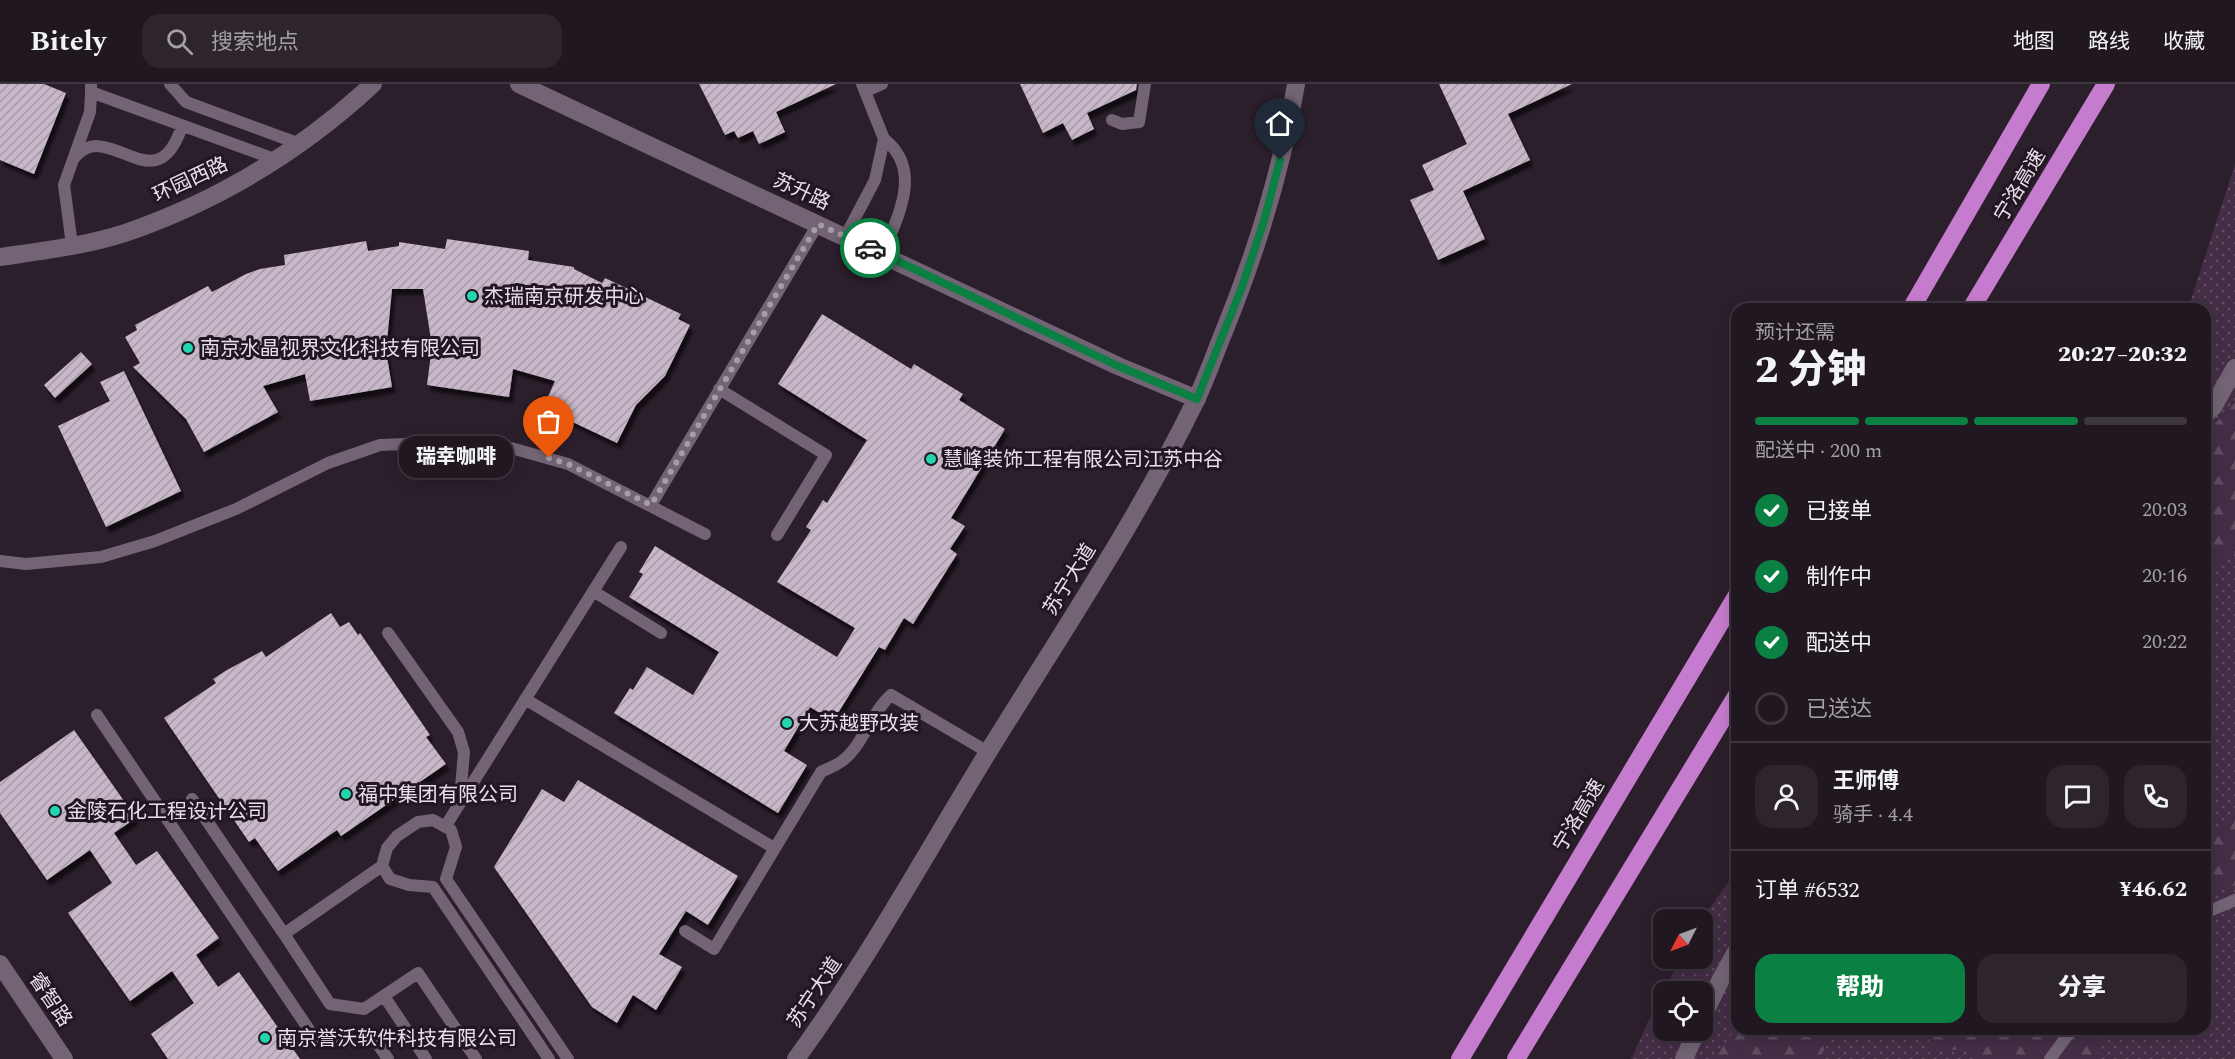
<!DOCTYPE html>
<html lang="zh">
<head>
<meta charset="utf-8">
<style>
	body { margin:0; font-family:Spectral,"Noto Sans SC",serif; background:#2d242e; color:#f1f3f6; height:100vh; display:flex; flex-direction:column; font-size:22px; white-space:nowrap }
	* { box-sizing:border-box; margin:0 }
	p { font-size:20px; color:#a29fa5 }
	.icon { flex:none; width:33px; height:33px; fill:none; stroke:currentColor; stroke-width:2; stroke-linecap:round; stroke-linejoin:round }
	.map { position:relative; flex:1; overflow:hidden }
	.side { position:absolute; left:1731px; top:219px; width:480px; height:732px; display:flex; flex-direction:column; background:#201721; border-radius:18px; box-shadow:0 3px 15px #0003,0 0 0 2px #3d363f }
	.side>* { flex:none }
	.needle { width:39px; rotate:228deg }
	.buttons { position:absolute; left:1653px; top:825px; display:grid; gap:12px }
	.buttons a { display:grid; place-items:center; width:60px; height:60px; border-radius:12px; background:#201721; box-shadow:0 3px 15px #0003,0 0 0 2px #3d363f; font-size:30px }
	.pin { position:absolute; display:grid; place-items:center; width:51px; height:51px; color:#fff; margin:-62px -26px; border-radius:50% 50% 50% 0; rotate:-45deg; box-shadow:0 0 6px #0007 }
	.pin .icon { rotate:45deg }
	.courier { position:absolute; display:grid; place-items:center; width:60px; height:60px; margin:-30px; border:4px solid #0b8043; border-radius:50%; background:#fff; color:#222; box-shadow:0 2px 8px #0007 }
	.bubble { position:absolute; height:42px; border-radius:18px; background:#201721; box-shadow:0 3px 15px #0003,0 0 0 2px #3d363f; font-size:20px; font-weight:800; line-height:42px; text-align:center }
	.overview em { font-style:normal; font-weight:800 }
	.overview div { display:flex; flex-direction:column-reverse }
	.overview { display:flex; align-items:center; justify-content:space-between; height:102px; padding:0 24px }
	h1 { font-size:39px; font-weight:800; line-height:45px }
	.bar { display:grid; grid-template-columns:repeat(4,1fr); gap:9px 6px; align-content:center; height:72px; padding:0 24px }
	.bar i { height:8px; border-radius:4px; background:#3d363f }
	.bar .active { background:#0b8043 }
	.bar p { grid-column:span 4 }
	.line { display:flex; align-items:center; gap:15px; padding:0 24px; border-top:2px solid #3d363f }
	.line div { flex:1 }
	.round { display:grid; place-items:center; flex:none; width:63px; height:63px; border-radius:18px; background:#2d242e }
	ol { padding:0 24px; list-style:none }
	li { display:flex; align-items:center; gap:18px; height:66px }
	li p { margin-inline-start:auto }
	li .icon { padding:6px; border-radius:50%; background:#0b8043; color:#fff; stroke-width:4 }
	li:last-child { color:#a29fa5 }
	li i { width:33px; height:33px; border:3px solid #3d363f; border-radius:50% }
	.action { display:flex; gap:12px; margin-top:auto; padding:12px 24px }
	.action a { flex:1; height:69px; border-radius:18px; background:#0b8043; color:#fff; font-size:24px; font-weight:800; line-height:69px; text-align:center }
	.action a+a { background:#2d242e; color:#f1f3f6 }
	header { display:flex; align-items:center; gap:36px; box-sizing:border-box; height:84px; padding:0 30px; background:#201721; border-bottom:2px solid #3d363f }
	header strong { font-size:28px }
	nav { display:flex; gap:33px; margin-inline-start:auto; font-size:21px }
	.search { width:420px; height:54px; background:#2d242e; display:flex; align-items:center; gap:15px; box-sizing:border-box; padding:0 21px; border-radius:18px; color:#a29fa5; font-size:22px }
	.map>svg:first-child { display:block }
	.grass { fill:url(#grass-dots); fill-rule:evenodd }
	.forest { fill:url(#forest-firs) }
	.building { fill:url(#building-hatch); filter:url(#shadow) }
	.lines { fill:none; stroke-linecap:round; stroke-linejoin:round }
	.service { stroke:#726474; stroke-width:12 }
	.minor { stroke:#726474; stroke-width:18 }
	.tertiary { stroke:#726474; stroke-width:18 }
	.motorway { stroke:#c67cce; stroke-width:18 }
	.done { stroke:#a69ca7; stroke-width:6; stroke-dasharray:0 10.8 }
	.route { stroke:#0b8043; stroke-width:8 }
	.poi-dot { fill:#21d5af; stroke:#211622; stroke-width:2 }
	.labels { text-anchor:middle; stroke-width:6; stroke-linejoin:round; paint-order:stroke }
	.street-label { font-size:20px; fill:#e8e0e9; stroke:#211622 }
	.poi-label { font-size:20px; fill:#e8e0e9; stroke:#211622; text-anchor:start }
</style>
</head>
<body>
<header>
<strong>Bitely</strong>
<div class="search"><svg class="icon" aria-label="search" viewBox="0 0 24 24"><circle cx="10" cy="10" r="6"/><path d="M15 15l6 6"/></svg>搜索地点</div>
<nav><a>地图</a><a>路线</a><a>收藏</a></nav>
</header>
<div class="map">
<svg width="2235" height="975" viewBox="0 0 2235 975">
	<defs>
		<pattern id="grass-dots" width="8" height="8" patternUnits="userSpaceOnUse" patternTransform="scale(1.5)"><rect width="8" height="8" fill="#442e46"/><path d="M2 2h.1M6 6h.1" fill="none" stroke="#5f4c61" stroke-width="1.8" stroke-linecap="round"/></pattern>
		<pattern id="forest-firs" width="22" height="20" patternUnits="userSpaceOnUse" patternTransform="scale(1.5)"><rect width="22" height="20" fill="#442e46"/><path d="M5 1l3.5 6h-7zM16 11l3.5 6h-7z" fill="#5f4c61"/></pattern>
		<pattern id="building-hatch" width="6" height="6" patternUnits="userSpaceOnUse" patternTransform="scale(1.5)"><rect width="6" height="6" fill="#c7b7c8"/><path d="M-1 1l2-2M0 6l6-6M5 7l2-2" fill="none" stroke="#a79aa8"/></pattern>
		<filter id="shadow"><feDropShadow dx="3.5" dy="6" stdDeviation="1.5" flood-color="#0009"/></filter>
	</defs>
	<rect width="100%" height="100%" fill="#2b1f2c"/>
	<path class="grass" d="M2235 80V975H1631L1657 919 1681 875 1702 874V835L1737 786V945H2205V225H2188ZM1664 908H1702V946H1664Z"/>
	<path class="forest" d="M2235 319V468L2217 483 2205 487V350Z
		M2235 727V801L2219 807 2205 805V781L2216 753Z
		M1737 943V945H1838L1818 975H1714Z
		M1932 945H2100L2097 975H1981L1968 964 1937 968 1929 959Z"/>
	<path class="building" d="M0 0H44L66 9 34 90 0 76Z
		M699 0H836L776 28 785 48 759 60 753 47 738 54 734 47 725 51Z
		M1020 0H1137L1136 6 1087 29 1094 45 1072 56 1063 39 1043 49Z
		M1439 0H1572L1508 30 1530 76 1463 107 1485 155 1438 176 1410 116 1434 106 1422 81 1467 60Z
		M447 155 529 167 528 176 574 183V185L602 199 605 194 681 230 678 235 690 241 665 292 636 321 617 359 543 324 555 297 513 285 509 313 427 301 432 262 423 205H392L386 267 392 303 310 317 305 290 263 302 278 328 204 368 186 335 133 283 140 279 125 253 137 246 135 241 208 202 212 208 246 190 260 185 285 181 284 171 366 157 368 167 399 162V158L445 165Z
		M822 230 911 285 914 280 963 310 959 316 1005 345 951 434 965 442 950 465 957 470 913 540 904 534 885 566 879 563 833 637 810 623 784 667 807 681 778 729 614 629 630 604 633 606 647 583 693 611 719 568 629 513 643 490 639 488 655 462 837 573 855 544 777 498 811 446 806 443 823 416 827 419 867 356 778 300Z
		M81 268 92 280 55 314 44 301Z
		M124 287 181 407 106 443 58 342 110 317 100 298Z
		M331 529 340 543 349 538 358 551 360 549 430 651 426 653 446 680 341 752 337 746 278 787 255 754 249 758 164 634 216 599 213 595 227 586 262 567 266 573Z
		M74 646 136 734 114 749 136 781 157 767 219 854 196 871 218 903 239 888 300 975H168L151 950 194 919 172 887 130 917 68 829 112 799 90 766 47 796 0 729V698Z
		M578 696 738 792 708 841 686 827 659 870 682 883 656 926 633 911 617 939 592 923 494 783 542 705 564 718Z"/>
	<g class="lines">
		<path class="service" d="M91 0V8L277 76
			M170 0 186 18 300 60
			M866 7 882 0
			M1112 36 1122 40 1139 38 1145 0
			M75 73C109 33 156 122 182 42
			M845 153 875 96 884 55 862 0
			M72 161 64 101 90 28 91 8
			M883 170C897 133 924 86 884 55
			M719 305 826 371 777 451
			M651 421 818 140
			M0 477 26 480 101 473 155 457 236 425 328 379 380 361 454 358 511 364 568 380 705 450
			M593 507 661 549
			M388 549 458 648 464 668 460 715
			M525 615 774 764
			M97 631 316 956H375L388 975
			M192 715 284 850 382 782
			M445 743 621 463
			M2205 829 2235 816
			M685 847 714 865 821 688C828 684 836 682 842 677 862 663 871 629 891 611L988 668
			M284 850 330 920 364 925 418 889 476 975
			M384 912 426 975
			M549 975 433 803 409 801 390 795 382 782 387 764 397 752 418 738 433 736 451 746 456 763 446 795 568 975
			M2050 975 2072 945"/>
		<path class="minor" d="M519 0 1118 282 1197 315
			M2205 331 2213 323 2235 284
			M1702 934 1722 893 1737 866
			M1684 975 1697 946"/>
		<path class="tertiary" d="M0 173C41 167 85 162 125 149 218 117 301 67 373 0
			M0 880 64 975
			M796 975C868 876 926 769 990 665 1061 550 1137 437 1196 316 1206 295 1214 272 1223 250 1256 169 1282 86 1296 0"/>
		<path class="motorway" d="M1911 225 2041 0
			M1971 225 2106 0
			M1460 975 1737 511
			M1516 975 1737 611"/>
	</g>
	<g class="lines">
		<path class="done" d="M549 374 568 380 651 421 818 140 870 164"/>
		<path class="route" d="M870 164 1118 282 1197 315 1242 203 1264 137 1280 76"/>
	</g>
	<g class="poi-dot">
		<circle cx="472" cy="212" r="6"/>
		<circle cx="188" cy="264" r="6"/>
		<circle cx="931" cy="375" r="6"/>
		<circle cx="787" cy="639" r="6"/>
		<circle cx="346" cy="710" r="6"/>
		<circle cx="55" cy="727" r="6"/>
		<circle cx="265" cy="954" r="6"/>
	</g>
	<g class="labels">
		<g class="street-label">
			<text transform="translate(190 95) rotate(-25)" y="7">环园西路</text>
			<text transform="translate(2019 101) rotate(-59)" y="7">宁洛高速</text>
			<text transform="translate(802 107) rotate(25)" y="7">苏升路</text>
			<text transform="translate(1069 495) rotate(-58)" y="7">苏宁大道</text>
			<text transform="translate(1578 731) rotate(-59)" y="7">宁洛高速</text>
			<text transform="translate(814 908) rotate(-56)" y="7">苏宁大道</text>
			<text transform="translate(51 915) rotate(56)" y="7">睿智路</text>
		</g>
		<g class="poi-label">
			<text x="484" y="219">杰瑞南京研发中心</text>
			<text x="200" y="271">南京水晶视界文化科技有限公司</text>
			<text x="943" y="382">慧峰装饰工程有限公司江苏中谷</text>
			<text x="799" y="646">大苏越野改装</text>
			<text x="358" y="717">福中集团有限公司</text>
			<text x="67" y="734">金陵石化工程设计公司</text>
			<text x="277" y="961">南京誉沃软件科技有限公司</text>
		</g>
	</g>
</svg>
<div class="buttons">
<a><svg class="needle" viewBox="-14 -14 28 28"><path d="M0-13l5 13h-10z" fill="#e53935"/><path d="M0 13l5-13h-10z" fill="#a29fa5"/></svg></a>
<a><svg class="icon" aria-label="locate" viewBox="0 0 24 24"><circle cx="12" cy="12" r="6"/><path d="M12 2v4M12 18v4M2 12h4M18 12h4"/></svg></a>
</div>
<div class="pin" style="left:549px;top:374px;background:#ea580c"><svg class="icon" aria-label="bag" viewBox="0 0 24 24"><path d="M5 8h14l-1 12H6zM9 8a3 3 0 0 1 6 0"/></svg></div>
<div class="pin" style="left:1280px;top:76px;background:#1f2937"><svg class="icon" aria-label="home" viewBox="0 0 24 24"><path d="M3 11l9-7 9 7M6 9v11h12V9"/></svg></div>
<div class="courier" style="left:870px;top:164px"><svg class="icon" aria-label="car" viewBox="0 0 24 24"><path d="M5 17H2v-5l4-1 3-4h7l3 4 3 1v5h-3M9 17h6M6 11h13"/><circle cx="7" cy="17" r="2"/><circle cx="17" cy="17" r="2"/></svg></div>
<div class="bubble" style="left:399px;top:352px;width:114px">瑞幸咖啡</div>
<section class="side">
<div class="overview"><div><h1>2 分钟</h1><p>预计还需</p></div><em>20:27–20:32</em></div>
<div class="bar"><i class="active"></i><i class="active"></i><i class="active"></i><i></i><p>配送中 · 200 m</p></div>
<ol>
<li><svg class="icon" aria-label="check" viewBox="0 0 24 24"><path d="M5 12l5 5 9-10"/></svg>已接单<p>20:03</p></li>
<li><svg class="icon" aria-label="check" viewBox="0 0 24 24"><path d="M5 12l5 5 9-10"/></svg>制作中<p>20:16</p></li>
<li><svg class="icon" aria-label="check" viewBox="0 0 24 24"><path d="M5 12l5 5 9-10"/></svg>配送中<p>20:22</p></li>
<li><i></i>已送达</li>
</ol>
<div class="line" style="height:108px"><a class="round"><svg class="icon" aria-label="person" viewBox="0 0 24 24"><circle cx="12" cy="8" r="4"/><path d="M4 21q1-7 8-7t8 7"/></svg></a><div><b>王师傅</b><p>骑手 · 4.4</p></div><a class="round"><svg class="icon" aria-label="chat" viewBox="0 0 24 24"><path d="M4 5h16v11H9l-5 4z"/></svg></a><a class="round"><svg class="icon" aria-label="phone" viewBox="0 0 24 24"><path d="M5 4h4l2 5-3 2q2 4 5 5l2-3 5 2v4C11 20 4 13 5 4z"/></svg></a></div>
<div class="line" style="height:78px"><div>订单 #6532</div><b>¥46.62</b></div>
<div class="action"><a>帮助</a><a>分享</a></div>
</section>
</div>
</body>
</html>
